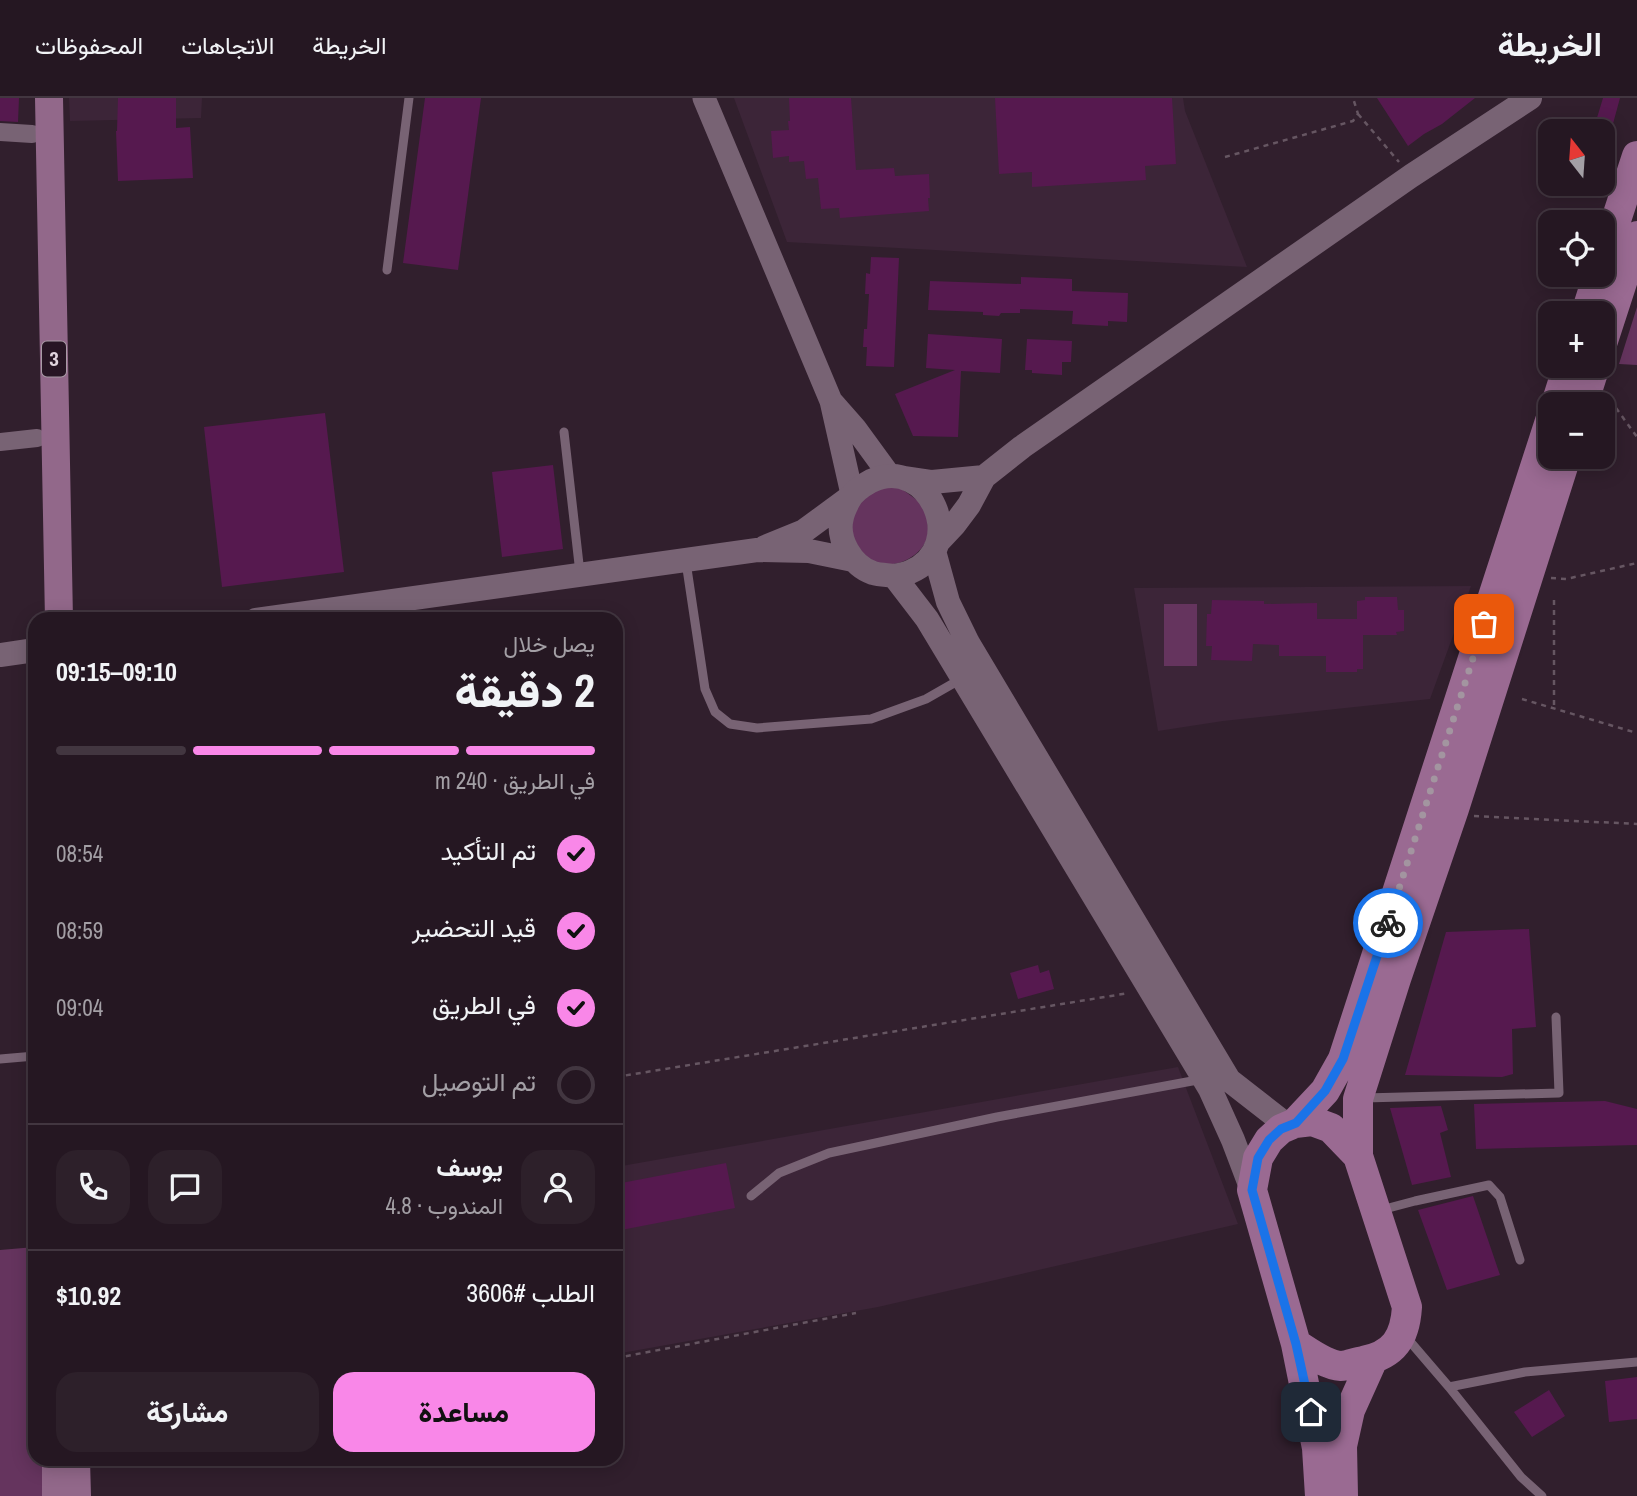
<!DOCTYPE html>
<html lang="ar">
<head>
<meta charset="utf-8">
<style>
	body { margin:0; font-family:"Archivo Narrow",Vazirmatn,sans-serif; background:#2d202a; color:#f1f3f6; direction:rtl; height:100vh; display:flex; flex-direction:column; font-size:26px; white-space:nowrap }
	* { box-sizing:border-box; margin:0 }
	p { font-size:23px; color:#a39fa5 }
	.icon { flex:none; width:38px; height:38px; fill:none; stroke:currentColor; stroke-width:2; stroke-linecap:round; stroke-linejoin:round }
	.map { position:relative; flex:1; overflow:hidden; direction:ltr }
	.side { position:absolute; left:28px; top:514px; width:595px; height:854px; display:flex; flex-direction:column; background:#251722; border-radius:21px; box-shadow:0 4px 18px #0003,0 0 0 2px #423640; direction:rtl }
	.side>* { flex:none }
	.needle { width:46px; rotate:343deg }
	.buttons { position:absolute; left:1538px; top:21px; display:grid; gap:14px }
	.buttons a { display:grid; place-items:center; width:77px; height:77px; border-radius:14px; background:#251722; box-shadow:0 4px 18px #0003,0 0 0 2px #423640; font-size:35px }
	.pin { position:absolute; display:grid; place-items:center; width:60px; height:60px; color:#fff; margin:-30px; border-radius:14px; box-shadow:0 4px 10px #0006 }
	.courier { position:absolute; display:grid; place-items:center; width:70px; height:70px; margin:-35px; border:5px solid #1a73e8; border-radius:50%; background:#fff; color:#222; box-shadow:0 2px 9px #0007 }
	.overview em { font-style:normal; font-weight:800 }
	.overview div { display:flex; flex-direction:column-reverse }
	.overview { display:flex; align-items:center; justify-content:space-between; height:119px; padding:0 28px }
	h1 { font-size:46px; font-weight:800; line-height:52px }
	.bar { display:grid; grid-template-columns:repeat(4,1fr); gap:10px 7px; align-content:center; height:84px; padding:0 28px }
	.bar i { height:9px; border-radius:5px; background:#423640 }
	.bar .active { background:#f987e8 }
	.bar p { grid-column:span 4 }
	.line { display:flex; align-items:center; gap:18px; padding:0 28px; border-top:2px solid #423640 }
	.line div { flex:1 }
	.round { display:grid; place-items:center; flex:none; width:74px; height:74px; border-radius:21px; background:#2d202a }
	ol { padding:0 28px; list-style:none }
	li { display:flex; align-items:center; gap:21px; height:77px }
	li p { margin-inline-start:auto }
	li .icon { padding:7px; border-radius:50%; background:#f987e8; color:#111; stroke-width:4 }
	li:last-child { color:#a39fa5 }
	li i { width:38px; height:38px; border:4px solid #423640; border-radius:50% }
	.cta { display:flex; gap:14px; margin-top:auto; padding:14px 28px }
	.cta a { flex:1; height:80px; border-radius:21px; background:#f987e8; color:#111; font-size:28px; font-weight:800; line-height:80px; text-align:center }
	.cta a+a { background:#2d202a; color:#f1f3f6 }
	header { display:flex; align-items:center; gap:42px; box-sizing:border-box; height:98px; padding:0 35px; background:#251722; border-bottom:2px solid #423640 }
	header strong { font-size:33px }
	nav { display:flex; gap:38px; margin-inline-start:auto; font-size:24px }
	.map>svg:first-child { display:block }
	.built { fill:#3c2538 }
	.green { fill:#65345e }
	.building { fill:#56194f }
	.lines { fill:none; stroke-linecap:round; stroke-linejoin:round }
	.path { stroke:#665662; stroke-width:2.5; stroke-dasharray:5 5; stroke-linecap:butt }
	.service { stroke:#786374; stroke-width:9 }
	.minor { stroke:#786374; stroke-width:18 }
	.tertiary { stroke:#786374; stroke-width:23 }
	.secondary { stroke:#786374; stroke-width:24 }
	.primary { stroke:#92688a; stroke-width:28 }
	.trunk { stroke:#9a6a92; stroke-width:30 }
	.done { stroke:#a395a0; stroke-width:7; stroke-dasharray:0 12.6 }
	.route { stroke:#1a73e8; stroke-width:9 }
	.labels { text-anchor:middle; stroke-width:7; stroke-linejoin:round; paint-order:stroke }
	.shield { fill:#271524; stroke:#a99ba6; stroke-width:2 }
	.shield-label { font-size:21px; font-weight:bold; fill:#e1d4de }
</style>
</head>
<body>
<header>
<strong>الخريطة</strong>
<nav><a>الخريطة</a><a>الاتجاهات</a><a>المحفوظات</a></nav>
</header>
<div class="map">
<svg width="1637" height="1398" viewBox="0 0 1637 1398">
	<rect width="100%" height="100%" fill="#311f2d"/>
	<path class="built" d="M69 0H202L201 20 70 23Z
		M734 0H1183L1185 13 1247 169 787 144Z
		M1471 488 1430 601 1223 623 1158 633 1134 490Z
		M1178 969 1238 1126 878 1209 616 1256V1069Z"/>
	<path class="green" d="M1637 209V267L1619 266Z
		M895 386 925 408C926 417 930 431 927 440 919 464 882 476 863 458 858 453 851 436 848 429L858 400Z
		M1164 506H1197V568H1164Z
		M35 1149V1362H44V1398H0V1152Z"/>
	<path class="building" d="M0 0H19L18 24 0 23Z
		M118 0H176V30L190 29 193 80 118 83 116 33H117Z
		M425 0H481L458 172 403 165Z
		M789 0H851L856 72 894 70 895 78 929 76 930 100H928L929 113 840 120 839 110 821 111 818 80 806 81 804 63 789 64V58L773 60 771 33 789 32 788 23H790Z
		M995 0H1172L1176 66 1145 68 1146 82 1032 89V74L999 76Z
		M1377 0H1475L1442 26 1424 36 1408 48Z
		M1603 0H1620L1611 33H1593Z
		M871 159 899 160 894 269 866 268 867 249H863L864 231H867L869 196H865L866 175 870 176Z
		M1021 179 1072 181V193L1128 195 1127 224 1108 223V228L1072 226 1073 213 1020 211V215H1001L999 218 983 217V214L928 212 930 183 1021 186Z
		M928 236 1002 241 1000 275 961 273 958 339 913 338 895 296 955 272 926 270Z
		M1027 241 1072 243 1071 264H1062V277L1032 275V272H1025Z
		M325 315 344 474 222 489 204 329Z
		M553 367 563 451 502 459 492 374Z
		M1365 499H1397L1398 512H1404V533L1396 534 1397 537H1363V571H1357V574H1326V558H1279V547L1253 546 1252 563 1211 562 1212 548H1206L1207 516H1211L1212 502 1264 503V506L1317 505V521H1357V503L1365 502Z
		M1529 831 1536 929 1512 931 1513 976 1502 979 1405 977 1446 834Z
		M1038 867 1040 875 1049 872 1054 891 1018 901 1010 875Z
		M1605 1003 1637 1011V1047L1476 1051 1474 1006Z
		M1441 1008 1448 1032 1440 1035 1451 1079 1412 1087 1390 1010Z
		M726 1065 735 1110 616 1133V1086Z
		M1473 1098 1500 1177 1447 1192 1418 1112Z
		M1637 1279V1321L1609 1324 1605 1283Z
		M1549 1292 1565 1318 1532 1339 1514 1314Z"/>
	<g class="lines">
		<path class="path" d="M1358 16 1399 64
			M1225 59 1353 23 1358 16 1353 0
			M1616 310 1637 339
			M1551 480 1566 481 1637 465
			M1554 502V611
			M1522 601 1637 635
			M1474 718 1637 726
			M616 979 1129 895
			M616 1260 856 1215"/>
		<path class="service" d="M387 172 409 0
			M564 334 580 475
			M686 464 705 591 715 614 730 626 757 630 871 621 926 601 961 581
			M0 961 35 958
			M1364 1000 1559 995 1556 919
			M751 1098 779 1075 829 1055 997 1019 1203 981
			M1381 1112 1415 1103 1489 1087 1500 1099 1520 1162
			M1407 1240 1449 1289 1521 1379 1542 1398
			M1449 1289 1525 1274 1637 1264"/>
		<path class="minor" d="M0 34 32 36
			M0 344 37 340"/>
		<path class="tertiary" d="M704 0 831 303 852 396
			M833 305 855 330 890 378"/>
		<path class="secondary" d="M905 380 932 384 984 379
			M938 444 954 427 969 407 984 379 1022 349 1411 78 1530 0
			M765 449 804 433 849 400
			M934 453 948 504 968 545 1229 982 1288 1028
			M894 478C899 477 905 476 910 474 970 449 929 356 871 383 862 388 852 394 848 404 846 408 843 414 842 419 836 441 852 468 873 475 880 477 888 477 894 478L927 521 1210 991 1233 1042 1252 1092
			M256 522 757 452 809 453 853 462
			M0 557 35 552"/>
		<path class="primary" d="M49 0 59 522
			M56 1362V1398
			M76 1362 77 1398"/>
		<path class="trunk" d="M1603 162 1637 58
			M1586 215 1598 177
			M1603 243 1637 138
			M1556 306 1568 268
			M1583 306 1595 268
			M1312 1023 1331 1030 1358 1058 1407 1209C1405 1240 1394 1257 1363 1263 1356 1264 1347 1268 1341 1268 1325 1267 1309 1254 1296 1246L1252 1092 1258 1060 1269 1042 1281 1031 1295 1025Z
			M1295 1025 1325 993 1343 961 1550 323
			M1358 1058V1001L1396 881 1454 711 1566 359
			M1296 1246 1317 1350 1320 1398
			M1343 1398 1342 1348 1350 1312 1373 1261"/>
	</g>
	<g class="lines">
		<path class="done" d="M1388 825 1484 526"/>
		<path class="route" d="M1311 1314 1296 1246 1252 1092 1258 1060 1269 1042 1281 1031 1296 1025 1325 993 1343 961 1388 825"/>
	</g>
	<g class="labels">
		<rect class="shield" x="42" y="243.5" width="24" height="35" rx="5"/>
		<g class="shield-label">
			<text x="54" y="268">3</text>
		</g>
	</g>
</svg>
<div class="buttons">
<a><svg class="needle" viewBox="-14 -14 28 28"><path d="M0-13l5 13h-10z" fill="#e53935"/><path d="M0 13l5-13h-10z" fill="#a39fa5"/></svg></a>
<a><svg class="icon" aria-label="locate" viewBox="0 0 24 24"><circle cx="12" cy="12" r="6"/><path d="M12 2v4M12 18v4M2 12h4M18 12h4"/></svg></a>
<a>+</a>
<a>−</a>
</div>
<div class="pin" style="left:1484px;top:526px;background:#ea580c"><svg class="icon" aria-label="bag" viewBox="0 0 24 24"><path d="M5 8h14l-1 12H6zM9 8a3 3 0 0 1 6 0"/></svg></div>
<div class="pin" style="left:1311px;top:1314px;background:#1f2937"><svg class="icon" aria-label="home" viewBox="0 0 24 24"><path d="M3 11l9-7 9 7M6 9v11h12V9"/></svg></div>
<div class="courier" style="left:1388px;top:825px"><svg class="icon" aria-label="bike" viewBox="0 0 24 24"><circle cx="6" cy="16" r="4"/><circle cx="18" cy="16" r="4"/><path d="M6 16l4-8h5l3 8M10 8l3 8H6M13 5h3"/></svg></div>
<section class="side">
<div class="overview"><div><h1>2 دقيقة</h1><p>يصل خلال</p></div><em>09:10–09:15</em></div>
<div class="bar"><i class="active"></i><i class="active"></i><i class="active"></i><i></i><p>في الطريق · 240 m</p></div>
<ol>
<li><svg class="icon" aria-label="check" viewBox="0 0 24 24"><path d="M5 12l5 5 9-10"/></svg>تم التأكيد<p>08:54</p></li>
<li><svg class="icon" aria-label="check" viewBox="0 0 24 24"><path d="M5 12l5 5 9-10"/></svg>قيد التحضير<p>08:59</p></li>
<li><svg class="icon" aria-label="check" viewBox="0 0 24 24"><path d="M5 12l5 5 9-10"/></svg>في الطريق<p>09:04</p></li>
<li><i></i>تم التوصيل</li>
</ol>
<div class="line" style="height:126px"><a class="round"><svg class="icon" aria-label="person" viewBox="0 0 24 24"><circle cx="12" cy="8" r="4"/><path d="M4 21q1-7 8-7t8 7"/></svg></a><div><b>يوسف</b><p>المندوب · 4.8</p></div><a class="round"><svg class="icon" aria-label="chat" viewBox="0 0 24 24"><path d="M4 5h16v11H9l-5 4z"/></svg></a><a class="round"><svg class="icon" aria-label="phone" viewBox="0 0 24 24"><path d="M5 4h4l2 5-3 2q2 4 5 5l2-3 5 2v4C11 20 4 13 5 4z"/></svg></a></div>
<div class="line" style="height:91px"><div>الطلب #3606</div><b>$10.92</b></div>
<div class="cta"><a>مساعدة</a><a>مشاركة</a></div>
</section>
</div>
</body>
</html>
